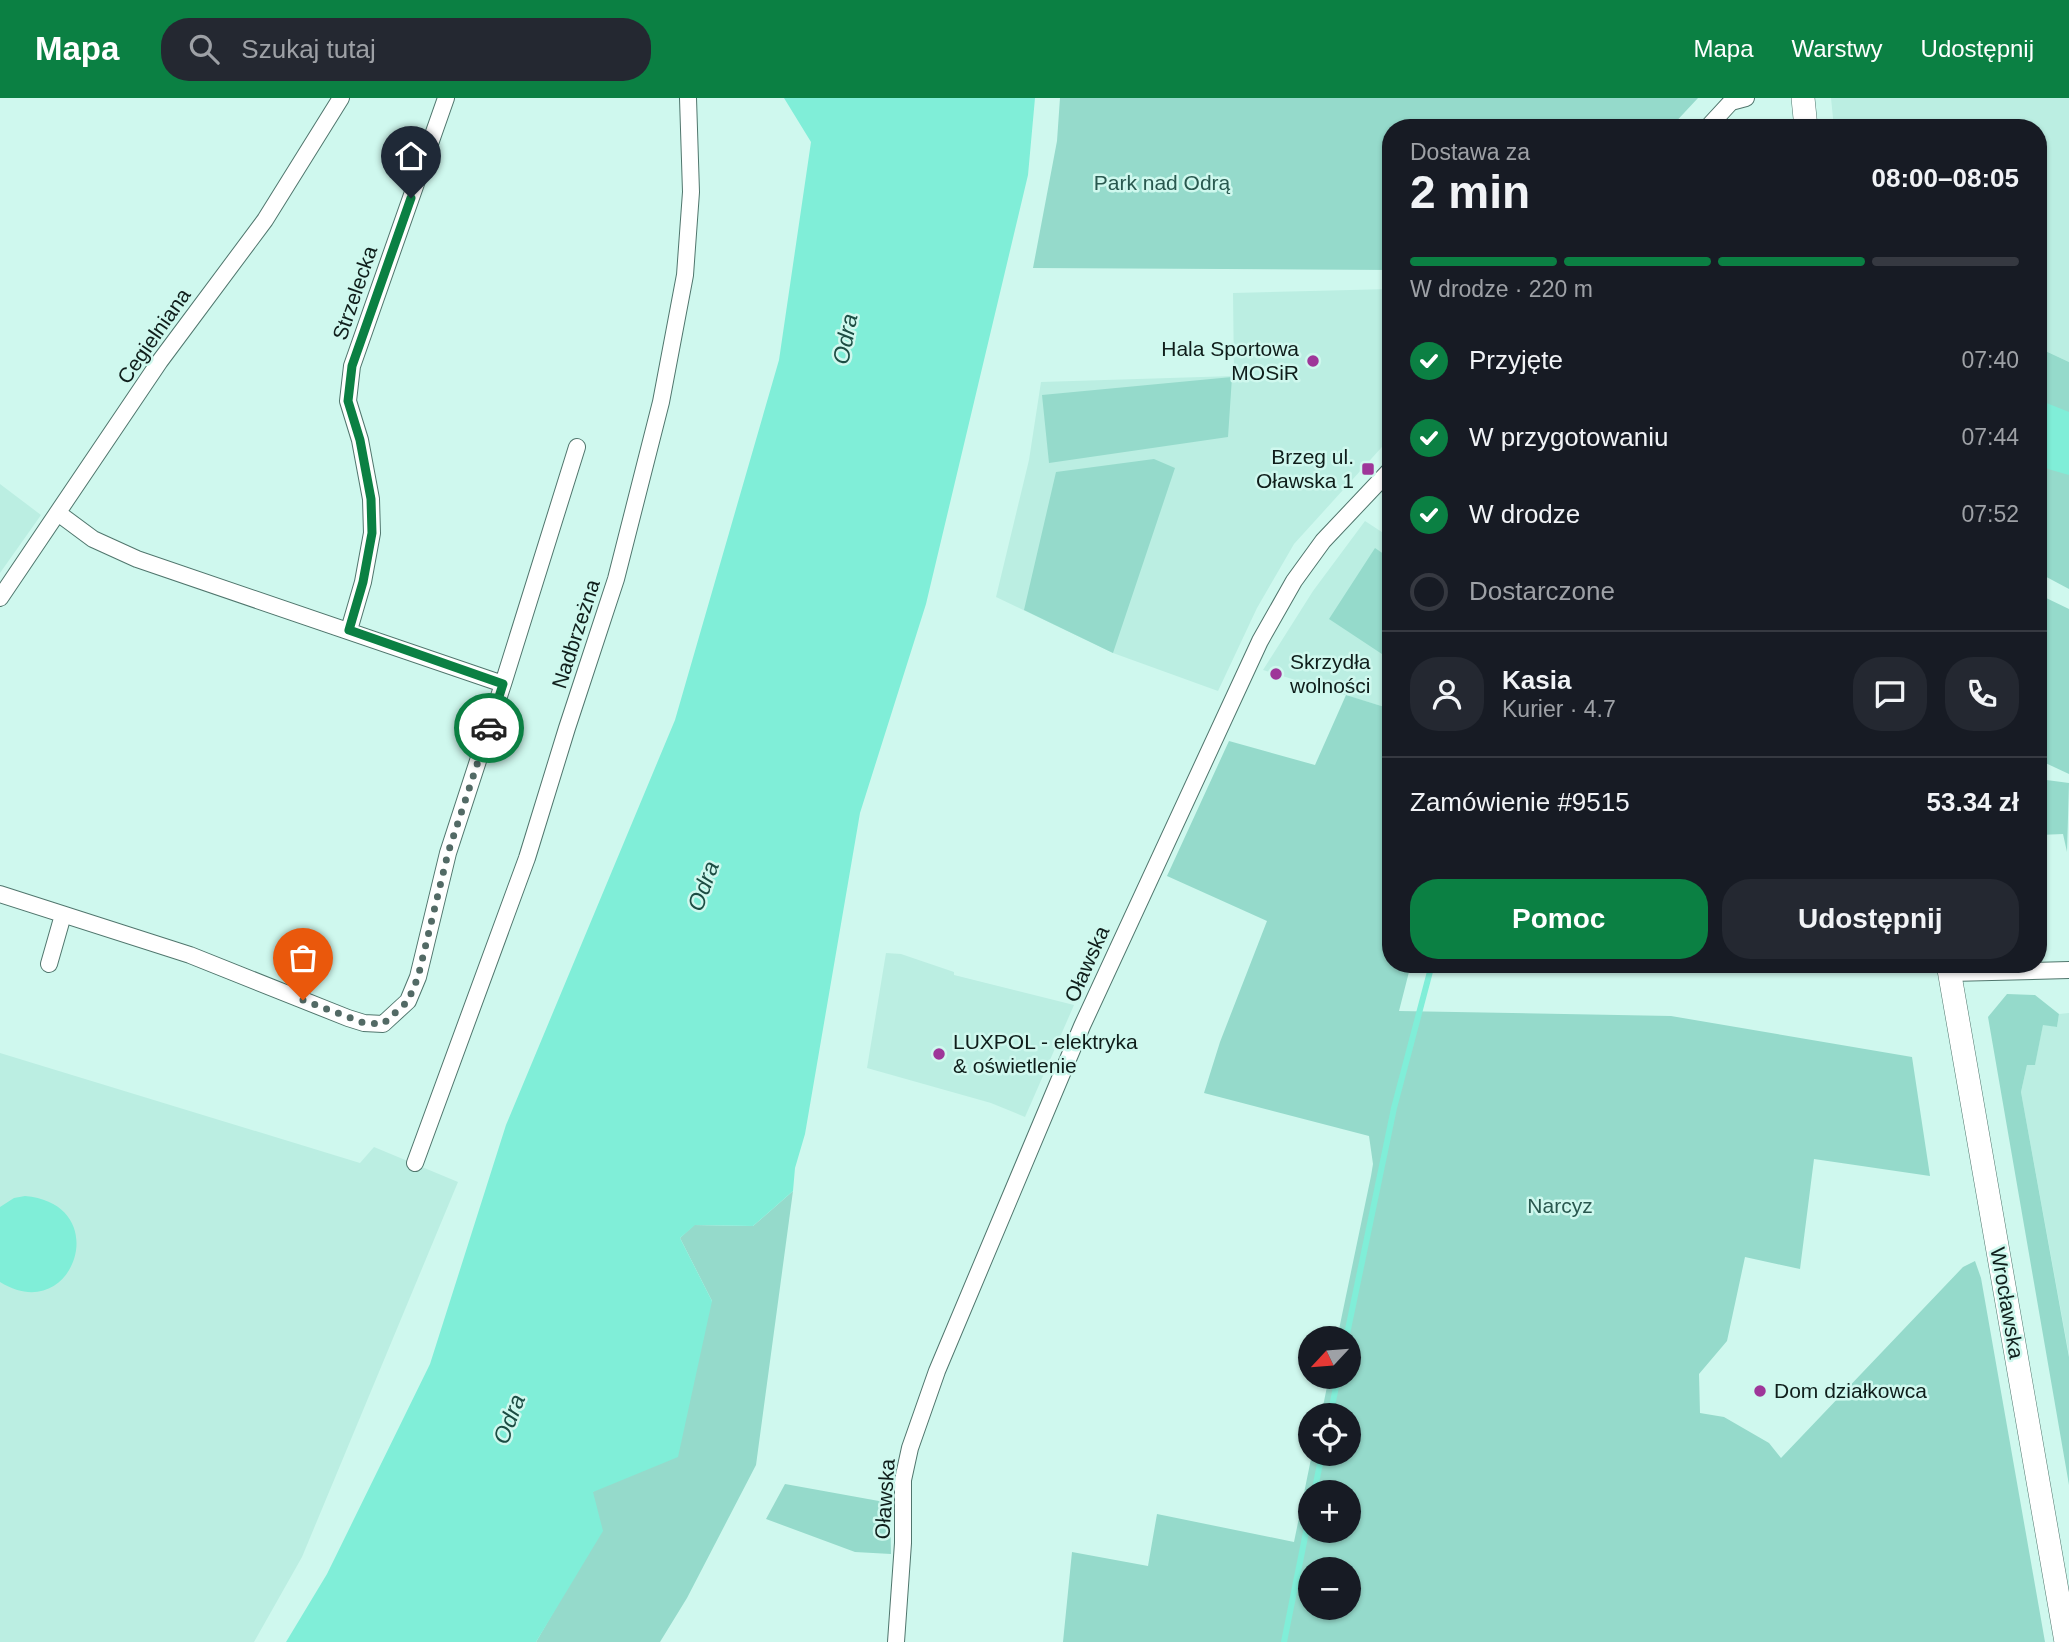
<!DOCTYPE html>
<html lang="pl">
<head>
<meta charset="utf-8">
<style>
	body { margin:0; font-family:Arial,sans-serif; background:#242831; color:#f1f3f6; height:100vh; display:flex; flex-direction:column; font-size:26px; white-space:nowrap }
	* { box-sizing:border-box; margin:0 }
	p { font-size:23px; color:#9ea1a6 }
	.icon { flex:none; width:38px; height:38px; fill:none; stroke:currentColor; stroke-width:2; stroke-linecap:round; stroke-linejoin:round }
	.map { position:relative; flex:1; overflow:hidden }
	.panel { position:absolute; left:1382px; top:21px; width:665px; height:854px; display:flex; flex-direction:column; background:#171b24; border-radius:28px; box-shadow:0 2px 5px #0004 }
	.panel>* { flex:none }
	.needle { width:46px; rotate:244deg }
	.fabs { position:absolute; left:1298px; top:1228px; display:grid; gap:14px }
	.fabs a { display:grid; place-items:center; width:63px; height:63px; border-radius:50%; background:#171b24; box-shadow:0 2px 5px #0004; font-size:35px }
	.pin { position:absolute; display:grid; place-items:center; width:60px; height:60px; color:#fff; margin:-72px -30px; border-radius:50% 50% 50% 0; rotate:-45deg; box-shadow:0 0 7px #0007 }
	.pin .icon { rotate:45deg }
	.courier { position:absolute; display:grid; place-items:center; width:70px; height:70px; margin:-35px; border:5px solid #0b8043; border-radius:50%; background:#fff; color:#222; box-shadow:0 2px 9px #0007 }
	.overview em { font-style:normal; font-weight:700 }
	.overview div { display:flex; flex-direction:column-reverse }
	.overview { display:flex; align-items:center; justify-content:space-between; height:119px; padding:0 28px }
	h1 { font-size:46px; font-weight:700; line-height:52px }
	.bar { display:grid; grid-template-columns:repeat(4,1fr); gap:10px 7px; align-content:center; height:84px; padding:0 28px }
	.bar i { height:9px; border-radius:5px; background:#363941 }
	.bar .selected { background:#0b8043 }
	.bar p { grid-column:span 4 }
	.line { display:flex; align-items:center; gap:18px; padding:0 28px; border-top:2px solid #363941 }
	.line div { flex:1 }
	.round { display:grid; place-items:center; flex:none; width:74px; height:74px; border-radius:28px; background:#242831 }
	ol { padding:0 28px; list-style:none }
	li { display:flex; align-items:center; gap:21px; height:77px }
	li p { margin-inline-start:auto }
	li .icon { padding:7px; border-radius:50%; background:#0b8043; color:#fff; stroke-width:4 }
	li:last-child { color:#9ea1a6 }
	li i { width:38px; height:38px; border:4px solid #363941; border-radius:50% }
	.primary-button { display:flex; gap:14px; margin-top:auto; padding:14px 28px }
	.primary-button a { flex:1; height:80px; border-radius:28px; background:#0b8043; color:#fff; font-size:28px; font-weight:700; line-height:80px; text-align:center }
	.primary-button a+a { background:#242831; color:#f1f3f6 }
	header { display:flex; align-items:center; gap:42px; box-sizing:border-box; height:98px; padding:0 35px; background:#0b8043; color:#fff }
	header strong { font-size:33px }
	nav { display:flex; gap:38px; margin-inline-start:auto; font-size:24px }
	.search { width:490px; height:63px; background:#242831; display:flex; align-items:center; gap:18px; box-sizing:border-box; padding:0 24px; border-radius:28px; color:#9ea1a6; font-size:26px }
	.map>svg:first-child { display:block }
	.built { fill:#bbeee2 }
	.green { fill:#95dacb; fill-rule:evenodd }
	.water { fill:#80eed8 }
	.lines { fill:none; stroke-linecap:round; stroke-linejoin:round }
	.stream { stroke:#80eed8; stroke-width:6 }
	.street-casing { stroke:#50766d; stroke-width:18 }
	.secondary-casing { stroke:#50766d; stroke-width:24 }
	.street { stroke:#fff; stroke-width:16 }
	.secondary { stroke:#fff; stroke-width:23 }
	.done { stroke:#526a65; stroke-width:7; stroke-dasharray:0 12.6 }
	.route { stroke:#0b8043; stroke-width:9 }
	.poi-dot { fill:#9e3699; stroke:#cff8ee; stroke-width:2.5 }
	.labels { text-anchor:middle; stroke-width:5; stroke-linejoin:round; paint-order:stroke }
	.park-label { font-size:21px; fill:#29584f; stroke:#cff8ee }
	.street-label { font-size:21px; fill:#0f1e1b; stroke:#cff8ee }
	.poi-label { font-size:21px; fill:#0f1e1b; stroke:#cff8ee; text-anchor:start }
	.water-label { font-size:23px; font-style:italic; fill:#1c4c43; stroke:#cff8ee }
</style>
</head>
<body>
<header>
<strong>Mapa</strong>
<div class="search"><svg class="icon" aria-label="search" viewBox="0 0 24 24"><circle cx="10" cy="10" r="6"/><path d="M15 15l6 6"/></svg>Szukaj tutaj</div>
<nav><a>Mapa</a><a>Warstwy</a><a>Udostępnij</a></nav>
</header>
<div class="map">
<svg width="2069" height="1544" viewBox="0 0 2069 1544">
	<rect width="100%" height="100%" fill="#cff8ee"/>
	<path class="built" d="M1831 0H2069V264L2039 250V30H1834Z
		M1391 191V339L1294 446 1257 510 1218 593 1113 555 996 499 1029 362 1041 284 1234 278 1233 195Z
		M0 386 41 417 0 475Z
		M1365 423 1391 440V611L1263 572 1313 493Z
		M886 855 901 856 954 874V877L1074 907 1025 1019 991 1005 867 970Z
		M2069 915V1257L2021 994 2027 967 2035 966 2043 926 2057 929 2059 916Z
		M0 955 360 1065 374 1049 458 1084 302 1459 254 1544H0Z"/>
	<path class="green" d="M1060 0H1698L1670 30H1391V172L1033 170 1057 43Z
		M2039 250 2069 264V491L2039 475Z
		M1232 279 1228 339 1049 365 1042 297Z
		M1154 361 1175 370 1113 555 1024 512 1056 374Z
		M1375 450 1391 461V562L1329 521Z
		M2042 498 2069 511V676L2039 662V504Z
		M1346 597 1391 611V866H1411L1399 913 1671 918 1912 959 1930 1078 1814 1061 1800 1171 1745 1159 1727 1243 1699 1276 1700 1315 1724 1319 1769 1345 1781 1360 1963 1169 1975 1163 1981 1180 2045 1544H1063L1072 1454 1148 1468 1157 1416 1294 1444 1312 1356H1349V1318H1321L1329 1279H1349V1241H1337L1371 1078 1373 1066 1369 1038 1204 995 1220 944 1267 823 1167 778 1229 643 1315 667ZM1311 1395H1349V1433H1311ZM1311 1472H1349V1510H1311Z
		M2039 681 2069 685 2067 754 2063 736 2039 737Z
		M2007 896 2035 897 2059 916 2057 929 2043 927 2035 967H2027L2021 994 2069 1259V1387L1988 919Z
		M793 1093 756 1367 687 1500 660 1544H536L558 1506 593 1394 712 1203 680 1140 694 1127 753 1128Z
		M785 1386 890 1405 891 1456 855 1454 766 1421Z"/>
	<path class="water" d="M784 0H1035L1028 77 926 506 860 715 805 1036 795 1070 793 1093 753 1128 695 1127 680 1140 712 1203 678 1359 593 1394 603 1433 536 1544H286L327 1476 430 1266 506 1027 675 622 779 262 811 44Z
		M2039 302 2069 314V377L2048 371 2039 360Z
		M25 1098C116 1106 73 1230 0 1184V1109L14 1100Z"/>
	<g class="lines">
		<path class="stream" d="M1346 1241 1394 1010 1432 866
			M1330 1318 1338 1279
			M1314 1395 1322 1356
			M1284 1544 1311 1409"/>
		<g class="street-casing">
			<path id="street" d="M1707 30 1731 4 1746 0
				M58 415 93 441 137 461 503 586 577 349
				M0 500 160 263 265 122 341 0
				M349 532 363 484 372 435 371 401 360 342 348 303 352 268 446 0
				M0 796 190 857 348 920 364 925 383 926 408 903 418 879 448 755 503 586
				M49 866 63 817
				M1950 875 2069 872
				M415 1065 527 760 567 630 616 481 661 304 685 177 691 94 688 0
				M896 1544 903 1445V1382L910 1350 937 1273 1082 928 1260 543 1294 483 1323 443 1391 371"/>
		</g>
		<g class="secondary-casing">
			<path id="secondary" d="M1803 0 1806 30
				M1948 866 2066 1544"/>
		</g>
		<use href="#street" class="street"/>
		<use href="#secondary" class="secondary"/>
	</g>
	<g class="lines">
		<path class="done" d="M303 902 364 925 383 926 408 903 418 879 448 755 489 630"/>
		<path class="route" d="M411 100 352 268 348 303 360 342 371 401 372 435 363 484 349 532 503 586 489 630"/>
	</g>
	<g class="poi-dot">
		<circle cx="1313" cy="263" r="7"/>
		<rect x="1361" y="364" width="14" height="14" rx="3.5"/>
		<circle cx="1276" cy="576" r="7"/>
		<circle cx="939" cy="956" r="7"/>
		<circle cx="1760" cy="1293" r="7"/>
	</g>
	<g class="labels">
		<g class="park-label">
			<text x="1162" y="92">Park nad Odrą</text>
			<text x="1560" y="1115">Narcyz</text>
		</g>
		<g class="street-label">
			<text transform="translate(355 195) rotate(-71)" y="7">Strzelecka</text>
			<text transform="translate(154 238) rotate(-55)" y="7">Cegielniana</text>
			<text transform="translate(576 536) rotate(-72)" y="7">Nadbrzeżna</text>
			<text transform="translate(1087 866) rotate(-66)" y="7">Oławska</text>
			<text transform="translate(2007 1205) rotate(80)" y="7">Wrocławska</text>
			<text transform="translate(885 1401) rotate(-86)" y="7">Oławska</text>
		</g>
		<g class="poi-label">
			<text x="1299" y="258" text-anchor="end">Hala Sportowa<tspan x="1299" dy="24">MOSiR</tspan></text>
			<text x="1354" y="366" text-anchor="end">Brzeg ul.<tspan x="1354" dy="24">Oławska 1</tspan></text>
			<text x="1290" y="571">Skrzydła<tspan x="1290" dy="24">wolności</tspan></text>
			<text x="953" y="951">LUXPOL - elektryka<tspan x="953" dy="24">&amp; oświetlenie</tspan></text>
			<text x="1774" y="1300">Dom działkowca</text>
		</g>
		<g class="water-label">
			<text transform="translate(845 241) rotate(-79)" y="8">Odra</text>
			<text transform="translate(703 788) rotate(-70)" y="8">Odra</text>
			<text transform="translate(509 1321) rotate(-69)" y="8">Odra</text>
		</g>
	</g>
</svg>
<div class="fabs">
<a><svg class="needle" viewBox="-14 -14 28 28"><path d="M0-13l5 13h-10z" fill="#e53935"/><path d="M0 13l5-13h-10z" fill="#9ea1a6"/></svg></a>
<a><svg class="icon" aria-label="locate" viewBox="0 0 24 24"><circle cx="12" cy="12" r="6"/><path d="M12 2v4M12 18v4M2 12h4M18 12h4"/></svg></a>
<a>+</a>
<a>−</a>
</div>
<div class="pin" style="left:303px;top:902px;background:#ea580c"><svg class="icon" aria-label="bag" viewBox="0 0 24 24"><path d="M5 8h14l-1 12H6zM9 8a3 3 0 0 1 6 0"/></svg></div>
<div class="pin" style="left:411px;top:100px;background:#1f2937"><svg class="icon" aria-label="home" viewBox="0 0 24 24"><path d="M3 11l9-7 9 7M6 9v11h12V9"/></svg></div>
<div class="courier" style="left:489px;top:630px"><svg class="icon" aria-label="car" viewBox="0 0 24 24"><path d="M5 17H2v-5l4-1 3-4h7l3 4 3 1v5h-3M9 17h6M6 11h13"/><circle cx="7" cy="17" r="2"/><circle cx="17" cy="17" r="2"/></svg></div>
<section class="panel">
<div class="overview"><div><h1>2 min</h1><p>Dostawa za</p></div><em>08:00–08:05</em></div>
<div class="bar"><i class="selected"></i><i class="selected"></i><i class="selected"></i><i></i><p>W drodze · 220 m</p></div>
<ol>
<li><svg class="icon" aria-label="check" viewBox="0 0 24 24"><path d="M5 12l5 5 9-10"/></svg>Przyjęte<p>07:40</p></li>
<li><svg class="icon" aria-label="check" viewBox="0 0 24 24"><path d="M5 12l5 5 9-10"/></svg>W przygotowaniu<p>07:44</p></li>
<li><svg class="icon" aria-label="check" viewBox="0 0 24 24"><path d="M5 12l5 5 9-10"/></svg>W drodze<p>07:52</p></li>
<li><i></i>Dostarczone</li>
</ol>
<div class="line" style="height:126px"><a class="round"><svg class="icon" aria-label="person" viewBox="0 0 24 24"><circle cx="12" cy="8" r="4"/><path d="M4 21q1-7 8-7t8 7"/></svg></a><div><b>Kasia</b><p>Kurier · 4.7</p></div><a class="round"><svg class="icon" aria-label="chat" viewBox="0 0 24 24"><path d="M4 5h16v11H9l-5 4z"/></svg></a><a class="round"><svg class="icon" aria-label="phone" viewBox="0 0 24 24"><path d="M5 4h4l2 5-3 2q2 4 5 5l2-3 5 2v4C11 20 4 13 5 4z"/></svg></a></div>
<div class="line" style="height:91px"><div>Zamówienie #9515</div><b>53.34 zł</b></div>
<div class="primary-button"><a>Pomoc</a><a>Udostępnij</a></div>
</section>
</div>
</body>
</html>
